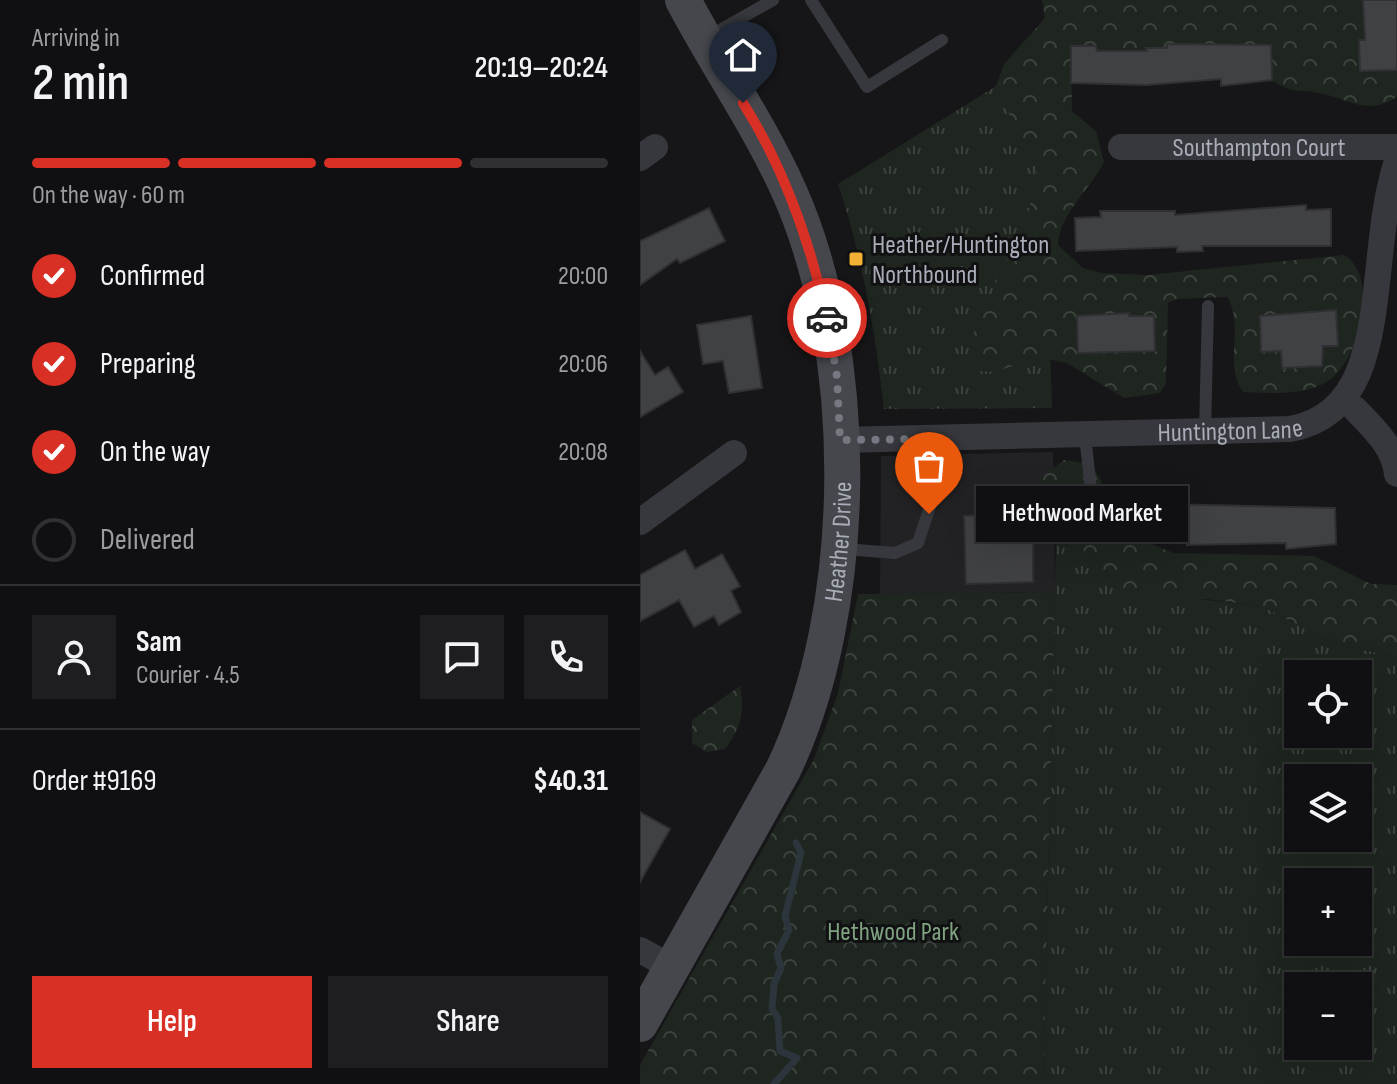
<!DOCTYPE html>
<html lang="en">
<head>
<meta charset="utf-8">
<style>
	body { margin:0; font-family:"Sofia Sans Condensed",sans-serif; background:#1e1e20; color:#f1f3f6; height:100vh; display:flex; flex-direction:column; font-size:30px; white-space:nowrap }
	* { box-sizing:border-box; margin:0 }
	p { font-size:26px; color:#9c9d9f }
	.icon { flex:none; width:44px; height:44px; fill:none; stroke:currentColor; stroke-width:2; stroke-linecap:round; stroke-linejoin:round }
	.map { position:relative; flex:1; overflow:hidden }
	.details { display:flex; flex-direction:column; background:#101012; width:640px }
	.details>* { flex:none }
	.buttons { position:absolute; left:644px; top:660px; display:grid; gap:16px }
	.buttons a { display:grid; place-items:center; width:88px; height:88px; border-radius:0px; background:#101012; box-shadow:0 8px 32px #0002,0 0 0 2px #303032; font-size:40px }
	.pin { position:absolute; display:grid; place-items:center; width:68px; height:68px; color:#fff; margin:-82px -34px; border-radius:50% 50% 50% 0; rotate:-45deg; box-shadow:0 0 8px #0007 }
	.pin .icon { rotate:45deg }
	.courier { position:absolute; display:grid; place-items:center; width:80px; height:80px; margin:-40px; border:6px solid #d93025; border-radius:50%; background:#fff; color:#222; box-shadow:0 2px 10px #0007 }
	.bubble { position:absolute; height:56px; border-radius:0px; background:#101012; box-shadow:0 8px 32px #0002,0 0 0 2px #303032; font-size:26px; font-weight:600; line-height:56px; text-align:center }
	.headline em { font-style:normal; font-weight:600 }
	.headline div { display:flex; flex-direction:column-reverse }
	.headline { display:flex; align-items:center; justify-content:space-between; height:136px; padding:0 32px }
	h1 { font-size:52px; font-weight:600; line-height:60px }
	.bar { display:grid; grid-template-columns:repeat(4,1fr); gap:12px 8px; align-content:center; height:96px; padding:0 32px }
	.bar i { height:10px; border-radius:6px; background:#303032 }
	.bar .on { background:#d93025 }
	.bar p { grid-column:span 4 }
	.line { display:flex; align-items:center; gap:20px; padding:0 32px; border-top:2px solid #303032 }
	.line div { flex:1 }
	.round { display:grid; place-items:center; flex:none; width:84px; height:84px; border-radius:0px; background:#1e1e20 }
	ol { padding:0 32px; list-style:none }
	li { display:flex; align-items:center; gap:24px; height:88px }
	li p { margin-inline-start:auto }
	li .icon { padding:8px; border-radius:50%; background:#d93025; color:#fff; stroke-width:4 }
	li:last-child { color:#9c9d9f }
	li i { width:44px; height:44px; border:4px solid #303032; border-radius:50% }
	.button { display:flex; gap:16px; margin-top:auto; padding:16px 32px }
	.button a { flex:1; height:92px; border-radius:0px; background:#d93025; color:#fff; font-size:32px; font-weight:600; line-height:92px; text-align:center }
	.button a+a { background:#1e1e20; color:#f1f3f6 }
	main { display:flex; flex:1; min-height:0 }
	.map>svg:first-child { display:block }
	.built { fill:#222225 }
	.grass { fill:url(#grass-tufts); fill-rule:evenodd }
	.forest { fill:url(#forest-crowns); fill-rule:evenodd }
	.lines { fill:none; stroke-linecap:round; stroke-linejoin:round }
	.stream { stroke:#2c353c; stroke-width:7 }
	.building { fill:#404145; stroke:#303034; stroke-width:2 }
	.lane { stroke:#37383d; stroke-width:12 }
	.street { stroke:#37383d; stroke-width:26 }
	.secondary { stroke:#45474d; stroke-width:36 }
	.done { stroke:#757880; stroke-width:8; stroke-dasharray:0 14.4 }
	.route { stroke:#d93025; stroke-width:10 }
	.poi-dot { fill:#f2b134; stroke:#111113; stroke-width:3 }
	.labels { text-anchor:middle; stroke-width:6; stroke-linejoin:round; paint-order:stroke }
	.street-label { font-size:26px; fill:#a8adb8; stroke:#111113 }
	.poi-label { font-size:26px; fill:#a8adb8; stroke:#111113; text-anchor:start }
	.park-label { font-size:26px; fill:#7fa381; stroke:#111113 }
</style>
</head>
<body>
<main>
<section class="details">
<div class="headline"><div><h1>2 min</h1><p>Arriving in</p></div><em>20:19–20:24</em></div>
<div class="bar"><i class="on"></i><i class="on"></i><i class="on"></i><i></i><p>On the way · 60 m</p></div>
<ol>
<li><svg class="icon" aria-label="check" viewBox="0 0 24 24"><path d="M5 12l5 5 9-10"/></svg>Confirmed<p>20:00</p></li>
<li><svg class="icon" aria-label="check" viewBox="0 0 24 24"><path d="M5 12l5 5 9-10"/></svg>Preparing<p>20:06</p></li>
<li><svg class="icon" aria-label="check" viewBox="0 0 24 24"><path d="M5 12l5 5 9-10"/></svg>On the way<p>20:08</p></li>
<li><i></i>Delivered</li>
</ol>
<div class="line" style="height:144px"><a class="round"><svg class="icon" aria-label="person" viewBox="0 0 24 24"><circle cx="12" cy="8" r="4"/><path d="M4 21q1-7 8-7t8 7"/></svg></a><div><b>Sam</b><p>Courier · 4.5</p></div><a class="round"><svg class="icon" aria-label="chat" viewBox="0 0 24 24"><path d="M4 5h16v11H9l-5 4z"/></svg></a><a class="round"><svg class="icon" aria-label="phone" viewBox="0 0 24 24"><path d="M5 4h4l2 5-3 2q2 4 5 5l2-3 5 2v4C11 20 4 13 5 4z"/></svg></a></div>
<div class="line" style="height:104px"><div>Order #9169</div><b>$40.31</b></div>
<div class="button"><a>Help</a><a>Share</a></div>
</section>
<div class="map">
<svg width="757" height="1084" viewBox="0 0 757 1084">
	<defs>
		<pattern id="grass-tufts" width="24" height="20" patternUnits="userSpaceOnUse" patternTransform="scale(2)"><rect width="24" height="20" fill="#1e261f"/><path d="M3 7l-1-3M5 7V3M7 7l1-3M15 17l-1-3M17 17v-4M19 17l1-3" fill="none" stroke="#3c433d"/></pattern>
		<pattern id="forest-crowns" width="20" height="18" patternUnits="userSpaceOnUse" patternTransform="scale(2)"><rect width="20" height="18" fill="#1e261f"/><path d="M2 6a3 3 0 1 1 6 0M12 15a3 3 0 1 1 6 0" fill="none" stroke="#3c433d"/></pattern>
	</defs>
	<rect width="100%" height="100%" fill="#161618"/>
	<path class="built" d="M413 452 415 592 240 594 241 456Z"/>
	<path class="grass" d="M400 59 412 408 244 409C235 332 223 258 198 184Z
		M416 542 452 554 479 590 621 606 695 644 757 657V1084H403ZM658 674H718V734H658ZM658 778H718V838H658ZM658 882H718V942H658ZM658 986H718V1046H658Z"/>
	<path class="forest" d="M402 0H727L725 45 719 46 720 71 757 70V97C726 117 708 98 679 93 656 88 653 95 632 80L630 45 531 44V48H507V54L457 51 456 46 431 47 432 111 456 131 464 162C450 190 419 214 418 245L443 268 462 273 508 275 704 255C739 276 721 354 693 377 671 397 630 393 603 392 583 364 605 326 587 297L536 299 528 303 526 384 520 393 484 398 427 363 396 357 356 372 338 371 328 356 335 327 351 303 355 281 386 226 397 168 376 124 354 92 364 64 405 18ZM696 310 698 346 621 352 620 316ZM488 313 489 316H514L515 351 439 353 464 314Z
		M424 460 450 464 460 478 471 511 494 537 534 553 674 556 731 584 757 585V657L695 644 621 606 566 599H502L479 590 452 554 416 542 406 521 398 480Z
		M415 592 403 1084H0V1065L174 759 198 693 218 594Z
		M100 686C105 712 101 728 85 749L67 752 52 743V720Z"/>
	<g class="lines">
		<path class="stream" d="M134 1084 157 1058 140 1051 138 1018 132 1009 134 984 141 968 137 954 149 930 145 916 161 853 156 843"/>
	</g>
	<path class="building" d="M723 0H757V70L720 71 719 40H725Z
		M527 44 631 45 632 80 581 86V79L507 85 431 83V46H456L457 51H507L506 48H527Z
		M666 205V210L691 209V246H562L563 251 537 252V247L436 251 435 218 461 217 460 211H535V215Z
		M69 208 85 241 40 263 37 259 0 285V241Z
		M696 310 698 346H683L682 366 642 368 641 351 621 352 620 316Z
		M489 313V316H514L515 351 438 353 437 316Z
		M111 316 122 388 89 393 83 361 63 364 57 325Z
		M0 351 15 375 28 367 43 392 0 417Z
		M520 504 695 508 696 544 646 549V543L547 545V540L521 541Z
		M393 512V582L326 584 324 516Z
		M45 550 55 569 82 554 100 586 91 591 101 612 79 625 74 616 54 627 39 600 0 621V575Z
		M0 812 30 829 0 882Z"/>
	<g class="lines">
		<path class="lane" d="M171 0 227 87 302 40
			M66 38 133 0
			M565 432 568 306
			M445 436 455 525
			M204 549 255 553 278 543 300 476 297 439"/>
		<g class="street">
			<path id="s1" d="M481 147H757"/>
			<path d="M0 158 15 147"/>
			<path d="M715 409C733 428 754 446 757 474"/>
			<path id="s2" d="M200 440 650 429C757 410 724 261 757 161"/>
			<path d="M0 522 94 453"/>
			<path d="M0 950 31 967"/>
		</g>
		<path class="secondary" id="s3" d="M0 1024 143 770C220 609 222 354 149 191 119 124 77 65 43 0"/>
	</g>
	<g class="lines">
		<path class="done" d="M187 318 197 377 200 440 297 439 300 476 289 514"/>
		<path class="route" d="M103 103C145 169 170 242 187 318"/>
	</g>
	<rect class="poi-dot" x="208" y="251" width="16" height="16" rx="4"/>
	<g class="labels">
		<g class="street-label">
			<text dy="9" stroke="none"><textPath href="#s1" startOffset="138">Southampton Court</textPath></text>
			<text dy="9" stroke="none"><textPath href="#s2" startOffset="390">Huntington Lane</textPath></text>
			<text dy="9" stroke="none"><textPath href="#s3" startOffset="528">Heather Drive</textPath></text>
		</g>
		<g class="poi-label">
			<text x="232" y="253">Heather/Huntington<tspan x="232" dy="30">Northbound</tspan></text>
		</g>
		<g class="park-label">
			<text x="253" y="940">Hethwood Park</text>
		</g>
	</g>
</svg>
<div class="buttons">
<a><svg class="icon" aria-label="locate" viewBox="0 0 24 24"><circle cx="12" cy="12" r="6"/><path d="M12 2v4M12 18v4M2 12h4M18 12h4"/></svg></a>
<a><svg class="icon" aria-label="layers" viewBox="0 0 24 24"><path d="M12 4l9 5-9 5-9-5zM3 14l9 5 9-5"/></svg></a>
<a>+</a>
<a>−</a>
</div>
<div class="pin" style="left:289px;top:514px;background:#ea580c"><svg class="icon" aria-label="bag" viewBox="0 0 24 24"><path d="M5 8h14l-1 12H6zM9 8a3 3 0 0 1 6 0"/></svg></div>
<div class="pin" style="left:103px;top:103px;background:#1f2937"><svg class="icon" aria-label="home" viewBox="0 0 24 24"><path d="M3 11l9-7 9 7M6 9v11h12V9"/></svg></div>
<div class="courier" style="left:187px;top:318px"><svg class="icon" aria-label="car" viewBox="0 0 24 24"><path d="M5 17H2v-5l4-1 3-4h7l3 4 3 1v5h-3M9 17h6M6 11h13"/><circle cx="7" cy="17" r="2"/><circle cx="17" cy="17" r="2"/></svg></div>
<div class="bubble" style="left:336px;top:486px;width:212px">Hethwood Market</div>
</div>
</main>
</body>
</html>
